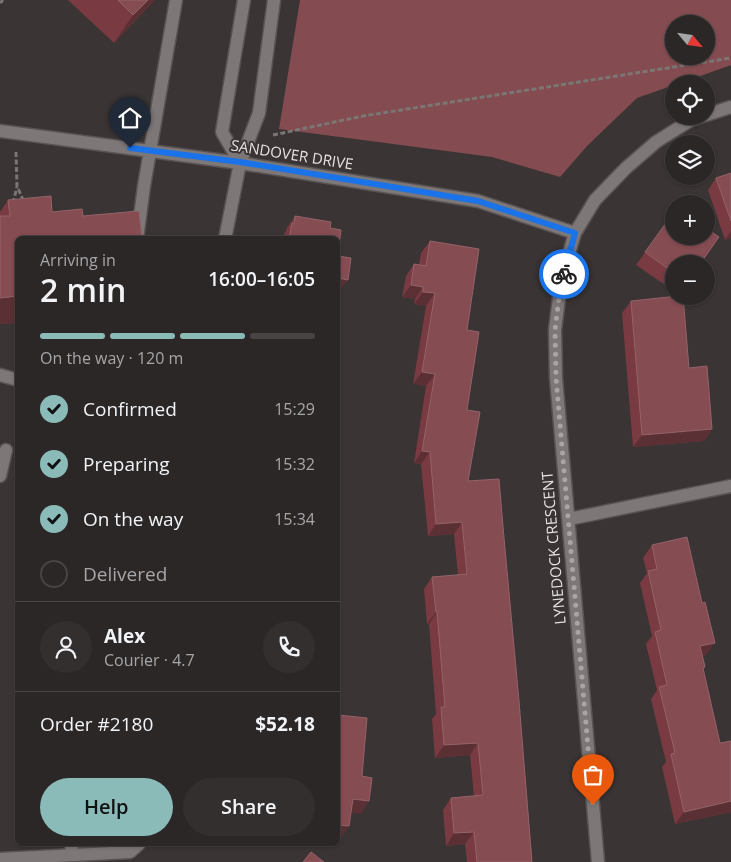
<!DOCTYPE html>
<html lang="en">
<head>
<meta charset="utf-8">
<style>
	body { margin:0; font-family:"Open Sans",sans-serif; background:#342f2f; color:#f1f3f6; height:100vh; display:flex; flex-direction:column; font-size:19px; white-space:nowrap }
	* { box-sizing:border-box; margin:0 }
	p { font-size:16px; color:#a6a5a7 }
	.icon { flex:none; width:28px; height:28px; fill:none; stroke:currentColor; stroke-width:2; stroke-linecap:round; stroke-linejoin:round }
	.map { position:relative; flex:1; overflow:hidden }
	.side { position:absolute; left:15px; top:236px; width:325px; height:610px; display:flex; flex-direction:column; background:#2c2727; border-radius:8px; box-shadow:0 1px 4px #0004,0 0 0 1px #484444 }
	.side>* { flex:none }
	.needle { width:32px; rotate:119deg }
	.controls { position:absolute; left:665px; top:15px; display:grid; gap:10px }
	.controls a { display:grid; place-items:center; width:50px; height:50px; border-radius:50%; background:#2c2727; box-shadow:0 1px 4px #0004,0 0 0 1px #484444; font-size:25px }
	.pin { position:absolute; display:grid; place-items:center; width:42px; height:42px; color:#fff; margin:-51px -21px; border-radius:50% 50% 50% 0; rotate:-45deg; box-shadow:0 0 5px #0007 }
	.pin .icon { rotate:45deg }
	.courier { position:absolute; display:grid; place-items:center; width:50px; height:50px; margin:-25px; border:4px solid #1a73e8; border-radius:50%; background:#fff; color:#222; box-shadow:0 1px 6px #0007 }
	.head em { font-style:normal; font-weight:600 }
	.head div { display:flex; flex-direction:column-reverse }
	.head { display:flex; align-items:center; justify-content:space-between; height:85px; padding:0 25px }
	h1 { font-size:32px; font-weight:600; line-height:38px }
	.bar { display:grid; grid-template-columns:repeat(4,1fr); gap:8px 5px; align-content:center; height:60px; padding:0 25px }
	.bar i { height:6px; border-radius:4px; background:#484444 }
	.bar .current { background:#8bbbb9 }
	.bar p { grid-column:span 4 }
	.line { display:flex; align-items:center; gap:12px; padding:0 25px; border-top:1px solid #484444 }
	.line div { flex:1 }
	.round { display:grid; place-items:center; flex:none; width:52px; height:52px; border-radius:26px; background:#342f2f }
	ol { padding:0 25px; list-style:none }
	li { display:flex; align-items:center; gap:15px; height:55px }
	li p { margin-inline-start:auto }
	li .icon { padding:5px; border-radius:50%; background:#8bbbb9; color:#111; stroke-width:4 }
	li:last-child { color:#a6a5a7 }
	li i { width:28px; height:28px; border:2px solid #484444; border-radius:50% }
	.action { display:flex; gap:10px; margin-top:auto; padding:10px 25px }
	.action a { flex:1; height:58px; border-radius:30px; background:#8bbbb9; color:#111; font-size:20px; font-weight:600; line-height:58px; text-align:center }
	.action a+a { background:#342f2f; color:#f1f3f6 }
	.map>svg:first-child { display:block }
	.green { fill:#844c50; fill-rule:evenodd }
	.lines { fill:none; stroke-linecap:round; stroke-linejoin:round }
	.lane-casing { stroke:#585353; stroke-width:15 }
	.street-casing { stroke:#585353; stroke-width:15 }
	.path { stroke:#7b7676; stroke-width:3; stroke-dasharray:5 2.5; stroke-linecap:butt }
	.lane { stroke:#7e7777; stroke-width:12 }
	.street { stroke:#7e7777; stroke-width:12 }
	.wall { fill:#793a41 }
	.shaded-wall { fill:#5b3035 }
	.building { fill:#854c52; stroke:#946369 }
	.done { stroke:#aaa5a5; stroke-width:5; stroke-dasharray:0 9 }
	.route { stroke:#1a73e8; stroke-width:6 }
	.labels { text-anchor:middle; stroke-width:4; stroke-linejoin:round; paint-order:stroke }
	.street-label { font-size:15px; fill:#e6e2e2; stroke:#3a3434 }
</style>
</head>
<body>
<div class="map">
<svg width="731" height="862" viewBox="0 0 731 862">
	<rect width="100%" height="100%" fill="#3a3434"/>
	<path class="green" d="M300 0H731V65L678 84H674V85L637 98 587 146 560 177 492 157 279 129ZM674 24H706V56H674Z"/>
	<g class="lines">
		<g class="lane-casing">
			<path id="lane" d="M240 163 222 132 244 0
				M240 163 259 113 274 0
				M137 239 144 186 176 0
				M0 375 18 380
				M0 476 6 450
				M71 855 72 844"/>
		</g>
		<g class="street-casing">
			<path id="street" d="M706 115 731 107
				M0 131 240 163 478 201 575 233
				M225 239 240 163
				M569 519 731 486
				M0 859 130 852 139 844
				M598 862 556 378 555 330 560 290 568 257 575 233 595 200 626 168 656 142 691 120 703 116"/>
		</g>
		<path class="path" d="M0 3 3 0
			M273 135 363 116 731 58
			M16 152 17 186 24 202
			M13 203 17 187"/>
		<use href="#lane" class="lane"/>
		<use href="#street" class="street"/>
	</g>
	<path class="wall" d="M68 0H155L114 43Z
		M731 173V238L725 240 708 190 716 178Z
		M8 200 18 239V323L0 324V212Z
		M674 212V291L636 265Z
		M295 216 330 228 338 239H283V236L286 231 287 228Z
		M430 241 467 330V410L468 481 504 538 532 862H467L465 844 446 846 443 810 451 798 474 796 470 755 435 758 432 719 436 714 429 624H427L424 589 432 577 458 575 454 534 428 536 421 464 414 463 426 386 413 384 426 306 414 304 415 299 402 297 406 276 414 264 419 265 421 253Z
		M631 301 689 368 712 429 704 441 633 447 622 313Z
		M652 545 706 655 702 656 705 667 703 670 731 812 675 824 662 767 666 762 651 699 657 690 646 644 652 636 640 583 647 573 643 558Z"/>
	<path class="shaded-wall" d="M148 0H155L114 43 133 15Z
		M731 231V238L725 240Z
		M338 278 348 280 339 292H338Z
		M411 285 423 287 415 299 402 297Z
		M423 292 435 293 426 306 414 304Z
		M18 296V323L0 324V298Z
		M422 372 435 374 426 386 413 384Z
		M712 429 704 441 633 447 642 435Z
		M422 451 430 452 421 464 414 463Z
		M462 522 454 534 428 536 436 524Z
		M436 612H437L429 624H427Z
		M715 643 706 655 691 659 700 646Z
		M478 743 470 755 435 758 444 745Z
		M353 799 369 801 361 814 344 811Z
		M731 801V812L675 824 684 812Z
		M338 825 349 826 340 839 338 838Z
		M474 832 465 844 446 846 454 833Z"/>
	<path class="building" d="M118 0H148L133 15Z
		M731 173V221L716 178Z
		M51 196 52 212 82 209 83 216 139 211 142 239H18V296L0 298V216H10L8 200Z
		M674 212V236H706V228L719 237 700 264H674V273L645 252Z
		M295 216 331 222 330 228 341 230 338 253V239H289L292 223 294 224Z
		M430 241 479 249 467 330 479 332 467 410 480 412 468 481 499 479 504 538 519 701 532 862H477L474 832 454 833 451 798 483 795 478 743 444 745 441 707H445L437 612H436L432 577 467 574 462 522 436 524 430 452 422 451 435 374 422 372 435 293 423 292V287L411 285 414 264 426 266Z
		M338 256 351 258 348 280 338 278Z
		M678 296H683L689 368 707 366 712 429 642 435 631 301Z
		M687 537 702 603 705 602 715 643 700 646 705 667 703 668 720 743 731 741V801L684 812 671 754 675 753 659 687 667 685 655 632 661 630 648 571 657 569 652 545Z
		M338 715 367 718 362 776 372 778 369 801 353 799 349 826 338 825Z
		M311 852 324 862H303Z"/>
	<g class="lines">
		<path class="done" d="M564 274 560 290 555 330 556 378 593 805"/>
		<path class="route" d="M130 148 240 162 478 201 575 233 564 274"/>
	</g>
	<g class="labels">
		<g class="street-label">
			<text transform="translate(292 155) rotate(9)" y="5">SANDOVER DRIVE</text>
			<text transform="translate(554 548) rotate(-95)" y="5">LYNEDOCK CRESCENT</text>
		</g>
	</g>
</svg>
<div class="controls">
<a><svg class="needle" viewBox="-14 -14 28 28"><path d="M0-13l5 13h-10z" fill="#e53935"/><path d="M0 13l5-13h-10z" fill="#a6a5a7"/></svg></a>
<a><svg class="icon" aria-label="locate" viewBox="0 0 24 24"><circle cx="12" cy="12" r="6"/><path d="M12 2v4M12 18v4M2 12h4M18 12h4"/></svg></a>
<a><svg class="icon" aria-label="layers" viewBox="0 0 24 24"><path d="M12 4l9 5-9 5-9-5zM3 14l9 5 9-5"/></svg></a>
<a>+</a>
<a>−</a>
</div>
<div class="pin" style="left:593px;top:805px;background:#ea580c"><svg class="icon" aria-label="bag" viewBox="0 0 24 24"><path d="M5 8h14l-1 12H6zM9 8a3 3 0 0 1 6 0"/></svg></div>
<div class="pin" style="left:130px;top:148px;background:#1f2937"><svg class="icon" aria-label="home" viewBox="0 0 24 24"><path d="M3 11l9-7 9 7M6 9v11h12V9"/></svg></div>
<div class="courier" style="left:564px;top:274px"><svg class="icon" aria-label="bike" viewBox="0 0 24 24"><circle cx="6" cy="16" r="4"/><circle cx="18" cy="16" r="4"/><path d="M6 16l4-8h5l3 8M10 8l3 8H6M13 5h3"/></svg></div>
<section class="side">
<div class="head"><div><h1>2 min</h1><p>Arriving in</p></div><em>16:00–16:05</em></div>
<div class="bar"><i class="current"></i><i class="current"></i><i class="current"></i><i></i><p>On the way · 120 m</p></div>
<ol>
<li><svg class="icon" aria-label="check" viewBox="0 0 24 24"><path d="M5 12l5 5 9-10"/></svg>Confirmed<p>15:29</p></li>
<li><svg class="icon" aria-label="check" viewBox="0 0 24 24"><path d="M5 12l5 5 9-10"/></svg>Preparing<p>15:32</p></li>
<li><svg class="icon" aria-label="check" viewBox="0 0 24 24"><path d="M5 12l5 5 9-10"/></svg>On the way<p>15:34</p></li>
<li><i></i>Delivered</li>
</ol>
<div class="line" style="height:90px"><a class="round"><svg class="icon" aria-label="person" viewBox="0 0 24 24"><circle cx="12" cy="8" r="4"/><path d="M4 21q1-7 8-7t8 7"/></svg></a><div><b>Alex</b><p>Courier · 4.7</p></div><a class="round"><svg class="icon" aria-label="phone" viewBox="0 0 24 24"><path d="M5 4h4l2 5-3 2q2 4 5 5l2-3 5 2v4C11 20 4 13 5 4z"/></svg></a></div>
<div class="line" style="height:65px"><div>Order #2180</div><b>$52.18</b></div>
<div class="action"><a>Help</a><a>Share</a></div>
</section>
</div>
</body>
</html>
